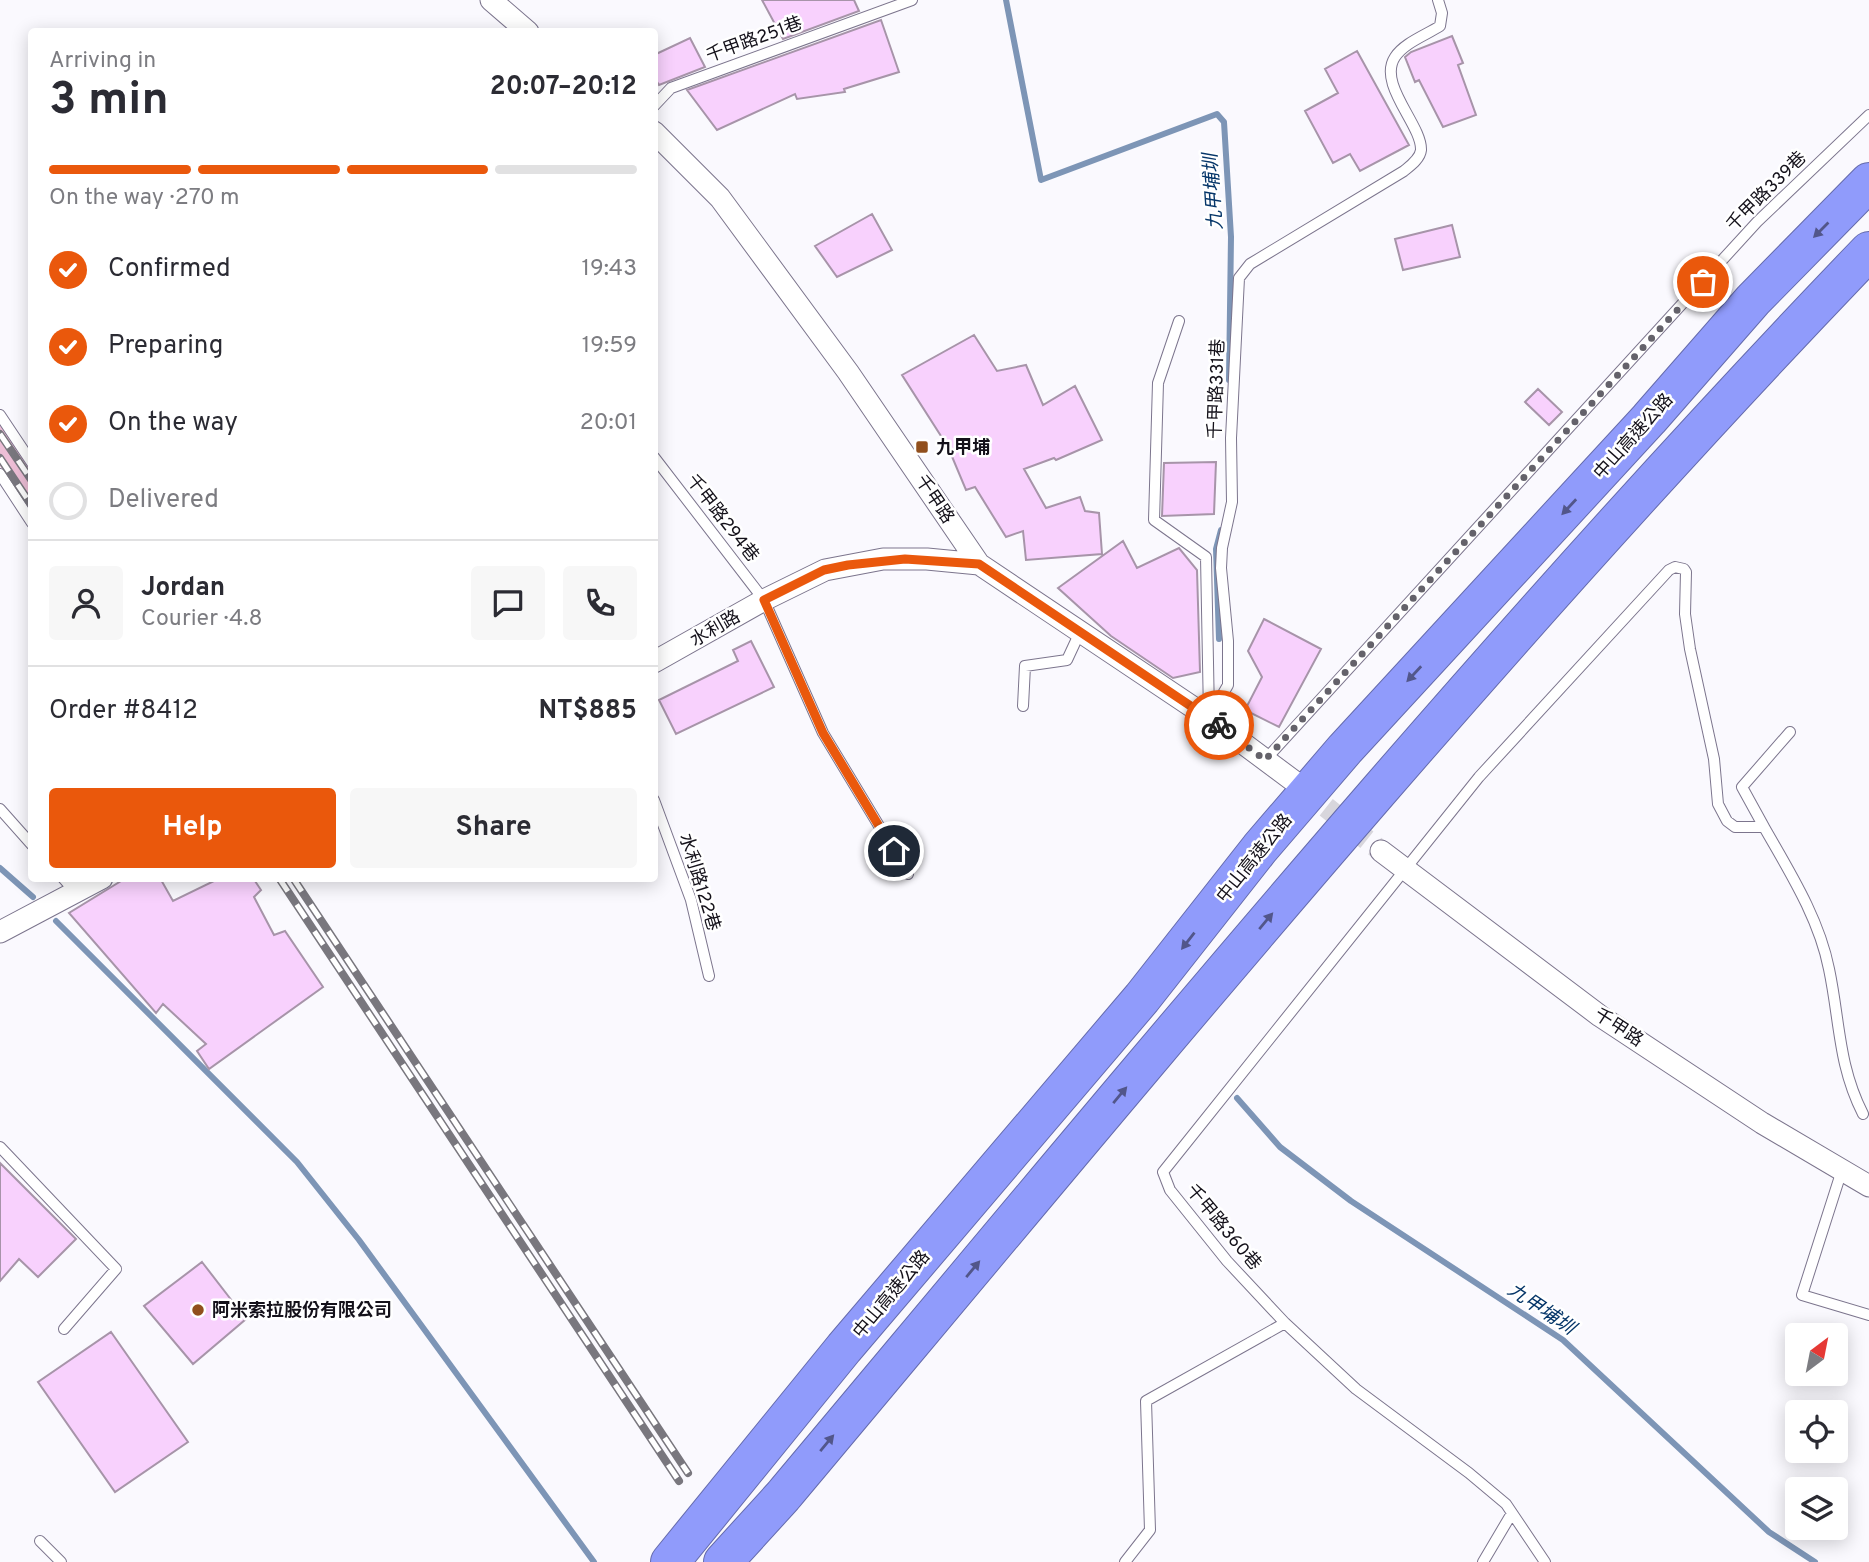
<!DOCTYPE html>
<html lang="en">
<head>
<meta charset="utf-8">
<style>
	body { margin:0; font-family:Overpass,"Noto Sans TC",sans-serif; background:#f7f7f7; color:#2b2b33; height:100vh; display:flex; flex-direction:column; font-size:26px; white-space:nowrap }
	* { box-sizing:border-box; margin:0 }
	p { font-size:23px; color:#7c7c81 }
	.icon { flex:none; width:38px; height:38px; fill:none; stroke:currentColor; stroke-width:2; stroke-linecap:round; stroke-linejoin:round }
	.map { position:relative; flex:1; overflow:hidden }
	.details { position:absolute; left:28px; top:28px; width:630px; height:854px; display:flex; flex-direction:column; background:#fff; border-radius:7px; box-shadow:0 4px 18px #0003 }
	.details>* { flex:none }
	.needle { width:46px; rotate:32deg }
	.fabs { position:absolute; left:1785px; top:1323px; display:grid; gap:14px }
	.fabs a { display:grid; place-items:center; width:63px; height:63px; border-radius:7px; background:#fff; box-shadow:0 4px 18px #0003; font-size:35px }
	.pin { position:absolute; display:grid; place-items:center; width:60px; height:60px; color:#fff; margin:-30px; border:4px solid #fff; border-radius:50%; box-shadow:0 2px 7px #0007 }
	.courier { position:absolute; display:grid; place-items:center; width:70px; height:70px; margin:-35px; border:5px solid #ea580c; border-radius:50%; background:#fff; color:#222; box-shadow:0 2px 9px #0007 }
	.summary em { font-style:normal; font-weight:700 }
	.summary div { display:flex; flex-direction:column-reverse }
	.summary { display:flex; align-items:center; justify-content:space-between; height:119px; padding:0 21px }
	h1 { font-size:46px; font-weight:700; line-height:52px }
	.bar { display:grid; grid-template-columns:repeat(4,1fr); gap:10px 7px; align-content:center; height:84px; padding:0 21px }
	.bar i { height:9px; border-radius:5px; background:#e1e1e2 }
	.bar .current { background:#ea580c }
	.bar p { grid-column:span 4 }
	.line { display:flex; align-items:center; gap:18px; padding:0 21px; border-top:2px solid #e1e1e2 }
	.line div { flex:1 }
	.round { display:grid; place-items:center; flex:none; width:74px; height:74px; border-radius:7px; background:#f7f7f7 }
	ol { padding:0 21px; list-style:none }
	li { display:flex; align-items:center; gap:21px; height:77px }
	li p { margin-inline-start:auto }
	li .icon { padding:7px; border-radius:50%; background:#ea580c; color:#fff; stroke-width:4 }
	li:last-child { color:#7c7c81 }
	li i { width:38px; height:38px; border:4px solid #e1e1e2; border-radius:50% }
	.action { display:flex; gap:14px; margin-top:auto; padding:14px 21px }
	.action a { flex:1; height:80px; border-radius:7px; background:#ea580c; color:#fff; font-size:28px; font-weight:700; line-height:80px; text-align:center }
	.action a+a { background:#f7f7f7; color:#2b2b33 }
	.map>svg:first-child { display:block }
	.green { fill:#edbed6 }
	.lines { fill:none; stroke-linecap:round; stroke-linejoin:round }
	.stream { stroke:#7d95b6; stroke-width:6 }
	.building { fill:#f8d1fd; stroke:#a794a9; stroke-width:2 }
	.street-tunnel { stroke:#d8d6dc; stroke-width:21; stroke-dasharray:21 10; stroke-linecap:butt }
	.lane-casing { stroke:#7c758d; stroke-width:12 }
	.street-casing { stroke:#7c758d; stroke-width:23 }
	.highway-casing { stroke:#656bac; stroke-width:40 }
	.lane { stroke:#fff; stroke-width:10 }
	.street { stroke:#fff; stroke-width:21 }
	.highway { stroke:#909bfb; stroke-width:38 }
	.rail-casing { stroke:#79777e; stroke-width:8 }
	.rail { stroke:#fff; stroke-width:5; stroke-dasharray:16; stroke-linecap:butt }
	.oneway { fill:#52568a }
	.done { stroke:#64626a; stroke-width:7; stroke-dasharray:0 12.6 }
	.route { stroke:#ea580c; stroke-width:9 }
	.poi-dot { fill:#914f1d; stroke:#fff; stroke-width:2.5 }
	.labels { text-anchor:middle; stroke-width:5; stroke-linejoin:round; paint-order:stroke }
	.street-label { font-size:18px; fill:#14111a; stroke:#fff }
	.poi-label { font-size:18px; font-weight:bold; fill:#14111a; stroke:#fff; text-anchor:start }
	.water-label { font-size:19px; font-style:italic; fill:#063669; stroke:#fff }
</style>
</head>
<body>
<div class="map">
<svg width="1869" height="1562" viewBox="0 0 1869 1562">
	<rect width="100%" height="100%" fill="#faf9fe"/>
	<path class="green" d="M0 422 31 470V515L0 466Z"/>
	<g class="lines">
		<path class="stream" d="M1006 0 1041 180 1217 114 1224 122 1231 237 1229 380
			M1219 639 1216 549 1221 530
			M0 868 33 897
			M56 921 297 1162 359 1240 594 1562
			M1237 1098 1280 1147 1351 1201 1563 1340 1769 1532 1815 1562"/>
	</g>
	<path class="building" d="M762 0H854L859 11 783 39Z
		M881 20 899 72 844 89 845 92 797 99 795 94 717 130 687 90Z
		M1452 36 1463 63 1458 65 1476 115 1443 127 1419 80 1415 82 1405 57 1411 52Z
		M690 38 705 67 659 85 654 77V55Z
		M1357 51 1409 145 1360 171 1350 154 1333 163 1305 111 1338 93 1325 69Z
		M872 214 892 250 837 277 815 246Z
		M1452 225 1460 257 1403 270 1395 239Z
		M974 335 997 371 1026 365 1043 405 1075 386 1102 440 1056 460 1054 458 1024 469 1046 508 1080 497 1085 511 1099 513 1102 554 1026 560 1023 531 1006 537 975 487 966 490 948 447 902 375Z
		M1538 389 1562 412 1549 425 1525 402Z
		M1216 462 1214 514 1162 516 1164 463Z
		M1123 541 1137 568 1179 548 1197 570 1200 672 1173 678 1111 636 1058 588Z
		M1264 619 1321 649 1279 727 1245 710 1262 677 1248 651Z
		M751 641 774 687 676 734 659 700 738 661 733 650Z
		M1208 749a9 9 0 1 1 18 0a9 9 0 1 1-18 0Z
		M126 878H160L173 901 220 878H253L261 890 254 897 274 935 285 931 323 987 209 1069 197 1051 206 1044 163 1004 156 1013 69 913Z
		M0 1163 76 1239 38 1277 19 1259 0 1281Z
		M202 1262 246 1319 193 1364 144 1306Z
		M111 1332 188 1442 115 1492 38 1382Z"/>
	<g class="lines">
		<path class="street-tunnel" d="M1302 788 1381 851"/>
		<g class="lane-casing">
			<path id="lane" d="M654 106 671 88 912 0
				M1179 321 1158 383 1154 520 1206 557 1209 715
				M0 415 32 463
				M654 457 764 600 823 733 908 874
				M0 474 32 523
				M1023 706 1025 666 1067 660 1080 632
				M1209 718 1228 685V641L1221 568 1222 548 1232 502 1231 438 1239 278 1250 264 1404 171C1410 166 1420 159 1421 150 1422 125 1377 84 1395 57 1404 43 1426 35 1440 26L1442 13 1438 0
				M1265 760 1757 222 1869 115
				M654 800 691 900 709 976
				M0 809 32 845
				M1764 827 1742 787 1790 732
				M63 878 76 893
				M0 1147 116 1269 64 1329
				M1842 1170 1802 1295 1869 1315
				M40 1541 61 1562
				M1125 1562 1150 1530 1146 1401 1285 1323
				M1483 1562 1512 1513
				M1545 1562 1506 1504 1469 1473 1356 1389 1285 1323 1227 1261 1170 1190 1163 1172 1479 777 1669 570 1675 567 1684 569 1686 572 1685 614 1690 649 1714 759 1718 804 1727 821 1735 827H1764C1789 871 1819 918 1829 969 1840 1021 1838 1065 1863 1114"/>
		</g>
		<g class="street-casing">
			<path id="street" d="M491 0 528 32
				M654 132 720 198 848 372 979 564 1209 718 1295 782
				M654 662 764 600 825 570 883 559H927L979 564
				M1381 851 1600 1016 1762 1123 1869 1186
				M0 932 102 878"/>
		</g>
		<g class="highway-casing">
			<path id="highway" d="M670 1562 844 1348 1142 998 1260 848 1345 749 1649 419 1753 300 1869 182
				M723 1562 783 1496C1137 1074 1487 648 1869 251"/>
		</g>
		<use href="#lane" class="lane"/>
		<use href="#street" class="street"/>
		<use href="#highway" class="highway"/>
		<g class="rail-casing">
			<path id="rail" d="M0 434 32 481
				M0 458 32 506
				M279 878 679 1481
				M293 878 688 1473"/>
		</g>
		<use href="#rail" class="rail"/>
	</g>
	<defs><path id="oneway-solid" d="M-6-.8H1V-3.2L6.5 0L1 3.2V.8H-6Z" transform="scale(1.75)"/></defs>
	<g class="oneway">
		<use href="#oneway-solid" transform="translate(1821 230) rotate(135)"/>
		<use href="#oneway-solid" transform="translate(1569 507) rotate(133)"/>
		<use href="#oneway-solid" transform="translate(1414 674) rotate(133)"/>
		<use href="#oneway-solid" transform="translate(1266 921) rotate(-50)"/>
		<use href="#oneway-solid" transform="translate(1188 941) rotate(128)"/>
		<use href="#oneway-solid" transform="translate(1120 1095) rotate(-50)"/>
		<use href="#oneway-solid" transform="translate(973 1269) rotate(-50)"/>
		<use href="#oneway-solid" transform="translate(827 1443) rotate(-50)"/>
	</g>
	<g class="lines">
		<path class="done" d="M1219 725 1265 760 1703 282"/>
		<path class="route" d="M894 851 823 733 764 600 824 570 848 565 905 559 979 564 1219 725"/>
	</g>
	<g class="poi-dot">
		<rect x="915" y="440" width="14" height="14" rx="3.5"/>
		<circle cx="198" cy="1310" r="7"/>
	</g>
	<g class="labels">
		<g class="street-label">
			<text transform="translate(754 39) rotate(-20)" y="6">千甲路251巷</text>
			<text transform="translate(1766 191) rotate(-45)" y="6">千甲路339巷</text>
			<text transform="translate(1216 389) rotate(-88)" y="6">千甲路331巷</text>
			<text transform="translate(1633 436) rotate(-48)" y="6">中山高速公路</text>
			<text transform="translate(935 499) rotate(56)" y="6">千甲路</text>
			<text transform="translate(723 518) rotate(52)" y="6">千甲路294巷</text>
			<text transform="translate(715 628) rotate(-30)" y="6">水利路</text>
			<text transform="translate(1254 858) rotate(-51)" y="6">中山高速公路</text>
			<text transform="translate(700 882) rotate(73)" y="6">水利路122巷</text>
			<text transform="translate(1619 1027) rotate(33)" y="6">千甲路</text>
			<text transform="translate(1224 1227) rotate(50)" y="6">千甲路360巷</text>
			<text transform="translate(891 1294) rotate(-50)" y="6">中山高速公路</text>
		</g>
		<g class="poi-label">
			<text x="936" y="453">九甲埔</text>
			<text x="212" y="1316">阿米索拉股份有限公司</text>
		</g>
		<g class="water-label">
			<text transform="translate(1212 192) rotate(-94)" y="7">九甲埔圳</text>
			<text transform="translate(1542 1308) rotate(34)" y="7">九甲埔圳</text>
		</g>
	</g>
</svg>
<div class="fabs">
<a><svg class="needle" viewBox="-14 -14 28 28"><path d="M0-13l5 13h-10z" fill="#e53935"/><path d="M0 13l5-13h-10z" fill="#7c7c81"/></svg></a>
<a><svg class="icon" aria-label="locate" viewBox="0 0 24 24"><circle cx="12" cy="12" r="6"/><path d="M12 2v4M12 18v4M2 12h4M18 12h4"/></svg></a>
<a><svg class="icon" aria-label="layers" viewBox="0 0 24 24"><path d="M12 4l9 5-9 5-9-5zM3 14l9 5 9-5"/></svg></a>
</div>
<div class="pin" style="left:1703px;top:282px;background:#ea580c"><svg class="icon" aria-label="bag" viewBox="0 0 24 24"><path d="M5 8h14l-1 12H6zM9 8a3 3 0 0 1 6 0"/></svg></div>
<div class="pin" style="left:894px;top:851px;background:#1f2937"><svg class="icon" aria-label="home" viewBox="0 0 24 24"><path d="M3 11l9-7 9 7M6 9v11h12V9"/></svg></div>
<div class="courier" style="left:1219px;top:725px"><svg class="icon" aria-label="bike" viewBox="0 0 24 24"><circle cx="6" cy="16" r="4"/><circle cx="18" cy="16" r="4"/><path d="M6 16l4-8h5l3 8M10 8l3 8H6M13 5h3"/></svg></div>
<section class="details">
<div class="summary"><div><h1>3 min</h1><p>Arriving in</p></div><em>20:07–20:12</em></div>
<div class="bar"><i class="current"></i><i class="current"></i><i class="current"></i><i></i><p>On the way · 270 m</p></div>
<ol>
<li><svg class="icon" aria-label="check" viewBox="0 0 24 24"><path d="M5 12l5 5 9-10"/></svg>Confirmed<p>19:43</p></li>
<li><svg class="icon" aria-label="check" viewBox="0 0 24 24"><path d="M5 12l5 5 9-10"/></svg>Preparing<p>19:59</p></li>
<li><svg class="icon" aria-label="check" viewBox="0 0 24 24"><path d="M5 12l5 5 9-10"/></svg>On the way<p>20:01</p></li>
<li><i></i>Delivered</li>
</ol>
<div class="line" style="height:126px"><a class="round"><svg class="icon" aria-label="person" viewBox="0 0 24 24"><circle cx="12" cy="8" r="4"/><path d="M4 21q1-7 8-7t8 7"/></svg></a><div><b>Jordan</b><p>Courier · 4.8</p></div><a class="round"><svg class="icon" aria-label="chat" viewBox="0 0 24 24"><path d="M4 5h16v11H9l-5 4z"/></svg></a><a class="round"><svg class="icon" aria-label="phone" viewBox="0 0 24 24"><path d="M5 4h4l2 5-3 2q2 4 5 5l2-3 5 2v4C11 20 4 13 5 4z"/></svg></a></div>
<div class="line" style="height:91px"><div>Order #8412</div><b>NT$885</b></div>
<div class="action"><a>Help</a><a>Share</a></div>
</section>
</div>
</body>
</html>
